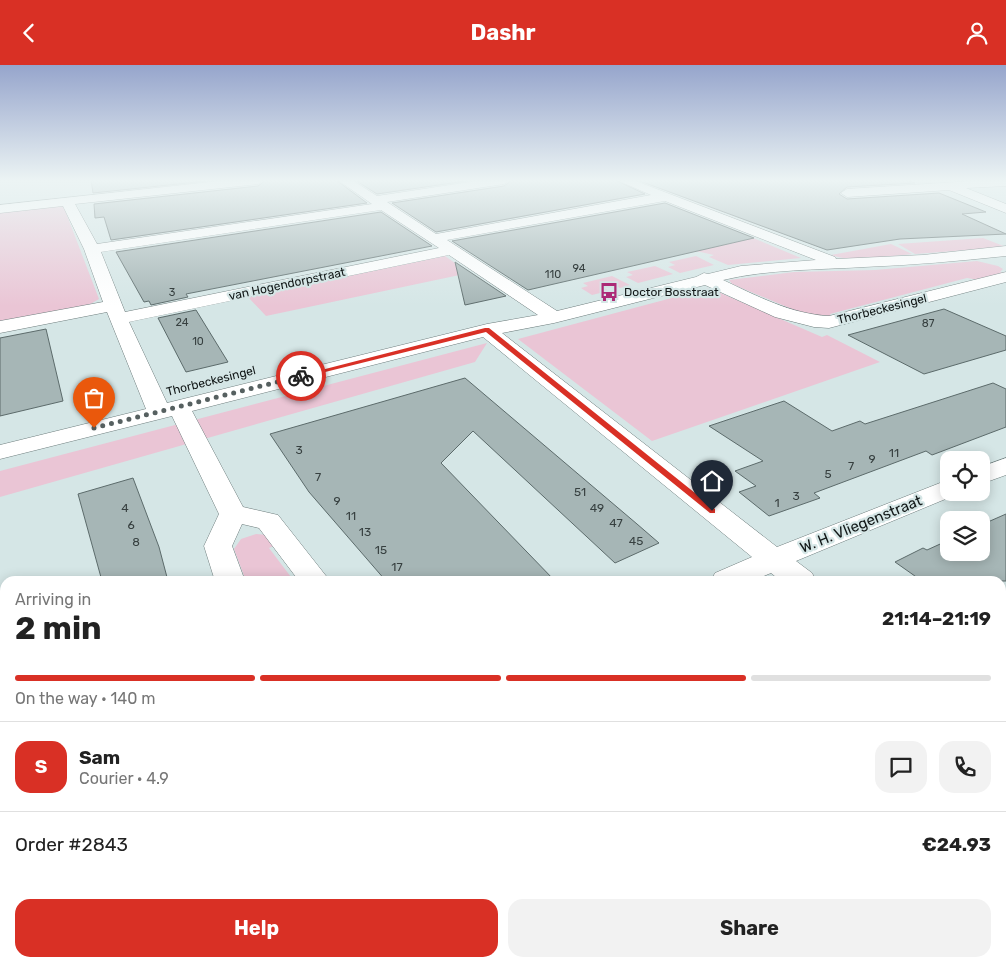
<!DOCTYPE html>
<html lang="en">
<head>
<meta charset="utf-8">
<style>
	body { margin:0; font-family:Rubik,sans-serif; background:#f2f2f2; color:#222; height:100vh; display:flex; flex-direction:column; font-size:19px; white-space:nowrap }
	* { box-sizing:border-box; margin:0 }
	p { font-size:16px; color:#767676 }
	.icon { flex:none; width:28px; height:28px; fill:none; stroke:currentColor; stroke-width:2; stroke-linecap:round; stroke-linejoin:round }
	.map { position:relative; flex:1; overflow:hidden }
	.side { position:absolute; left:0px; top:511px; width:1006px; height:391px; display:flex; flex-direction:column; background:#fff; border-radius:15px 15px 0 0; box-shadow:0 2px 12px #0003 }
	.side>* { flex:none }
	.tools { position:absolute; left:940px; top:386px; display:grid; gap:10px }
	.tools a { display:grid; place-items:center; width:50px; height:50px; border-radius:10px; background:#fff; box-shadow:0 2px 12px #0003; font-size:25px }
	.pin { position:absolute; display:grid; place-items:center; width:42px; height:42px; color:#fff; margin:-51px -21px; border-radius:50% 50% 50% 0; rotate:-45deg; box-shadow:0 0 5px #0007 }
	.pin .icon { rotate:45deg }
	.courier { position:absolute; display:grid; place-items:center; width:50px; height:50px; margin:-25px; border:4px solid #d93025; border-radius:50%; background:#fff; color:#222; box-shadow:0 1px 6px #0007 }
	.overview em { font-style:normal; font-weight:700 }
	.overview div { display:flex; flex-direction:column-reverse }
	.overview { display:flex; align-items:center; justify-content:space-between; height:85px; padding:0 15px }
	h1 { font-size:32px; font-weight:700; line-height:38px }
	.bar { display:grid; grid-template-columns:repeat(4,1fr); gap:8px 5px; align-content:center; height:60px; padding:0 15px }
	.bar i { height:6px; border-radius:4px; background:#e0e0e0 }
	.bar .selected { background:#d93025 }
	.bar p { grid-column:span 4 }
	.line { display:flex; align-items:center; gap:12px; padding:0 15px; border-top:1px solid #e0e0e0 }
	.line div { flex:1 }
	.round { display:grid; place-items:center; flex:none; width:52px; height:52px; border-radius:15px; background:#f2f2f2 }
	.button { display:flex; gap:10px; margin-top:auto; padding:10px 15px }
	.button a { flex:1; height:58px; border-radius:15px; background:#d93025; color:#fff; font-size:20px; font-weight:700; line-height:58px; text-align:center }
	.button a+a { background:#f2f2f2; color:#222 }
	header { display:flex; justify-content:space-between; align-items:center; height:65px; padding:0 15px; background:#d93025; color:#fff; font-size:22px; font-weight:700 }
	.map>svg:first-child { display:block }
	.green { fill:#eac5d5 }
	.building { fill:#a6b6b6; stroke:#5c6b6b }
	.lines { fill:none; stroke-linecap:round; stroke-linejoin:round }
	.minor-casing { stroke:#6e7d7d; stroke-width:1 }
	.minor { fill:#fff; fill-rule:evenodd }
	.route { fill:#d93025 }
	.done { stroke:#566060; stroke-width:5; stroke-dasharray:0 9 }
	.labels { text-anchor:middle; stroke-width:4.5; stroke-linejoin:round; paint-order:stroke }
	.far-number-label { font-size:11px; fill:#374040 }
	.far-street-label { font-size:12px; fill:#121818; stroke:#d5e6e6 }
	.far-poi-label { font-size:12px; fill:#121818; stroke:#d5e6e6; text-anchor:start }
	.number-label { font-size:12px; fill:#374040 }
	.street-label { font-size:15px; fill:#121818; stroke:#d5e6e6 }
</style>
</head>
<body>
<header><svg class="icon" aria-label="back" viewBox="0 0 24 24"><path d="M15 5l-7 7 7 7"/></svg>Dashr<svg class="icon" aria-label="person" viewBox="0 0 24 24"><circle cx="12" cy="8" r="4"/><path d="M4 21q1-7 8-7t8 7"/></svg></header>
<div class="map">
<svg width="1006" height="902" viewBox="0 0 1006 902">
	<rect width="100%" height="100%" fill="#d5e6e6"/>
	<path class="green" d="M63 140 99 234 87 241 0 258V145Z
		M741 168 801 193 728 200 709 192 714 190 696 186 711 183Z
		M983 173 1006 182 915 189 898 179Z
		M891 179 912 189C889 191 853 198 831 190Z
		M445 191 469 208 266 251 248 232Z
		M696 191 714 200 680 208 668 202 675 200 669 197Z
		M977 196 998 201 1003 204 1000 207 1003 208 979 215 967 213 830 249 832 253 806 250 732 219 729 215 794 207 875 205Z
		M655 201 673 209 638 218 626 212 633 210 627 207Z
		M612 211 630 220 620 223 615 220 605 223 608 226 592 230 581 223 588 221 583 218Z
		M709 223 822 272 827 270 880 297 652 376 518 274Z
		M487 278 475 297 0 432V406Z
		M256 469 268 470 276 480 269 483 294 516H246L234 484 241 474Z
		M441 898H536L537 902H444Z"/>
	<path class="building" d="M91 115H216L93 128Z
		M266 115H336L367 138 111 175 104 152 95 153 94 139 258 121Z
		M355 115H473L377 129Z
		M512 115H615L645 129 436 167 392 138 504 121Z
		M637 115H907L915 118 847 122 839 129 847 134 939 128 986 147 962 149 1006 169 900 174 827 185Z
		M665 138 754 173 528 225 452 176Z
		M381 147 432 181 186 229 188 232 151 240 149 236 144 237 116 187Z
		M455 197 506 231 465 240Z
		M944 244 1006 271V285L924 309 848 270Z
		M196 245 228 297 186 307 158 253Z
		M46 264 63 336 0 351V273Z
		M465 313 637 459 659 478 615 498 473 366 441 398 555 516H386L309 427 270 369Z
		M993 318 1006 324V362L932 390 926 386 814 428 820 433 769 451 739 427 756 421 735 406 763 396 709 361 784 336 832 366 860 356 865 359Z
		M133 413 159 482 168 516H102L78 429Z
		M1006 449V516H922L895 497 923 483 927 485 949 475V488H981V460Z"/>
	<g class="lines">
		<g class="minor-casing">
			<path id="minor" d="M229 115H264L258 119 75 139 97 179 372 139 338 115H352L377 131 483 115H510L504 119 387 137 436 169 651 130 617 115H633L835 192 836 194 923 190 1006 181V191C959 196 912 200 864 202 817 205 769 204 723 215 757 231 791 249 829 251L1006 207V217L829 263 814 262 775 252 705 220 554 258 502 268 777 482 940 418 949 416V428H960L796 496 812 508 816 516H781L771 508 752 516H711L715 508 752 492 483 272 192 346 243 442 278 450 330 516H299L259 463 242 459 232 481 245 516H215L204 481 219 449 172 351 0 394V380L146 344 107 247 0 268V256L103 237 84 184 63 141 0 148V140ZM665 136 816 195 741 201 708 209 704 208 696 212 557 246 447 175ZM381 145 439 183 125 247 101 187ZM449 190 538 250 487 259 167 338 129 257Z
				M989 115H1006V121L966 123 1006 139V148L949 125 847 132 841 128 847 124Z
				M1006 393V410L981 419V402Z
				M1001 651 1006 653V687L1001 686Z
				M5 774V818L0 820V776Z"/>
		</g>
		<use href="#minor" class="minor"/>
	</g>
	<linearGradient id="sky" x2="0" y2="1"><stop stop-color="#96a5cc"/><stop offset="0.48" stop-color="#ecf4f4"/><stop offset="1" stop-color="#ecf4f4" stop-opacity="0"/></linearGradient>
	<rect width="1006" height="241" fill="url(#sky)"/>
	<path class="route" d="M485 263H489L715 444V448H710L486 267 301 313 298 311Z"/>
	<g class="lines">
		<path class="done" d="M94 363 301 311"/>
	</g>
	<defs>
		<g id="bus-bare" transform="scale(1.5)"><path d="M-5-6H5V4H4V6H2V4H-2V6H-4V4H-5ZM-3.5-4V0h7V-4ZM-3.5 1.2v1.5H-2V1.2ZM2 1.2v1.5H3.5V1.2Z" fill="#ac2a76" stroke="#d5e6e6" stroke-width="2.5" paint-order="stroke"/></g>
	</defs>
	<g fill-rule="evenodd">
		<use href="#bus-bare" x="609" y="227"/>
	</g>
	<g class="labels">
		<g class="far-number-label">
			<text x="579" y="207">94</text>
			<text x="553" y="213">110</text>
			<text x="172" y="231">3</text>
			<text x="182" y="261">24</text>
			<text x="928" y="262">87</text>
			<text x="198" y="280">10</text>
		</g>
		<g class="far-street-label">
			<text transform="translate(287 219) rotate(-12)" y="4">van Hogendorpstraat</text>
			<text transform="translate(882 244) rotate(-14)" y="4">Thorbeckesingel</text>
			<text transform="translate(211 316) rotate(-14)" y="4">Thorbeckesingel</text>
		</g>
		<g class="far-poi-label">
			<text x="624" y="231">Doctor Bosstraat</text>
		</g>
		<g class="number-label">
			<text x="299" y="389">3</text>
			<text x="894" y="392">11</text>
			<text x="872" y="398">9</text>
			<text x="851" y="405">7</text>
			<text x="828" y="413">5</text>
			<text x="318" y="416">7</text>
			<text x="580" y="431">51</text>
			<text x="796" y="435">3</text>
			<text x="337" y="440">9</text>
			<text x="777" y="442">1</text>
			<text x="125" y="447">4</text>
			<text x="597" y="447">49</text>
			<text x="351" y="455">11</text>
			<text x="616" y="462">47</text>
			<text x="131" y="464">6</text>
			<text x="365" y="471">13</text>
			<text x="636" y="480">45</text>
			<text x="136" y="481">8</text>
			<text x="381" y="489">15</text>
			<text x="397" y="506">17</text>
		</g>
		<g class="street-label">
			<text transform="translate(861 459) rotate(-22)" y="5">W. H. Vliegenstraat</text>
		</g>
	</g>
</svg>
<div class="tools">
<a><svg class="icon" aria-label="locate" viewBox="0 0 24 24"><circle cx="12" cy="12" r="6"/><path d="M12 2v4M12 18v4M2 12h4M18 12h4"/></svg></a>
<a><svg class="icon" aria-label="layers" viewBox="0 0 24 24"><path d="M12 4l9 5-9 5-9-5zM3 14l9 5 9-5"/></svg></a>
</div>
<div class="pin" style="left:94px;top:363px;background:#ea580c"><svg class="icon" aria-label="bag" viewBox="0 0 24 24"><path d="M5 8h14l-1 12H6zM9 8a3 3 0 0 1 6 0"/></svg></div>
<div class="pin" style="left:712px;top:446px;background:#1f2937"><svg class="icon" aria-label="home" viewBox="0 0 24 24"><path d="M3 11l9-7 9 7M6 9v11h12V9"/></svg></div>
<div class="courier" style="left:301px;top:311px"><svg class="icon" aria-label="bike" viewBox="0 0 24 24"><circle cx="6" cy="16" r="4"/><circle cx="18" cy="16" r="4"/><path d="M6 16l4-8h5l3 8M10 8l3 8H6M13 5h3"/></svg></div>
<section class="side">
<div class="overview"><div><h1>2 min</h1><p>Arriving in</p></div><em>21:14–21:19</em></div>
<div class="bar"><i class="selected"></i><i class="selected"></i><i class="selected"></i><i></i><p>On the way · 140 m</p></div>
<div class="line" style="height:90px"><b class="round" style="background:#d93025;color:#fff">S</b><div><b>Sam</b><p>Courier · 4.9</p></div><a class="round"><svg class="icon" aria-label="chat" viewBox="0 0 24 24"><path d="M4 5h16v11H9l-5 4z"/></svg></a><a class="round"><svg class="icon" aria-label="phone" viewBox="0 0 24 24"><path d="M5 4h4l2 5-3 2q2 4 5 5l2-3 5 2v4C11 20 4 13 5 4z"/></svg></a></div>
<div class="line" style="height:65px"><div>Order #2843</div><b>€24.93</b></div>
<div class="button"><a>Help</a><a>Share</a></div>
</section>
</div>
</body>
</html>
